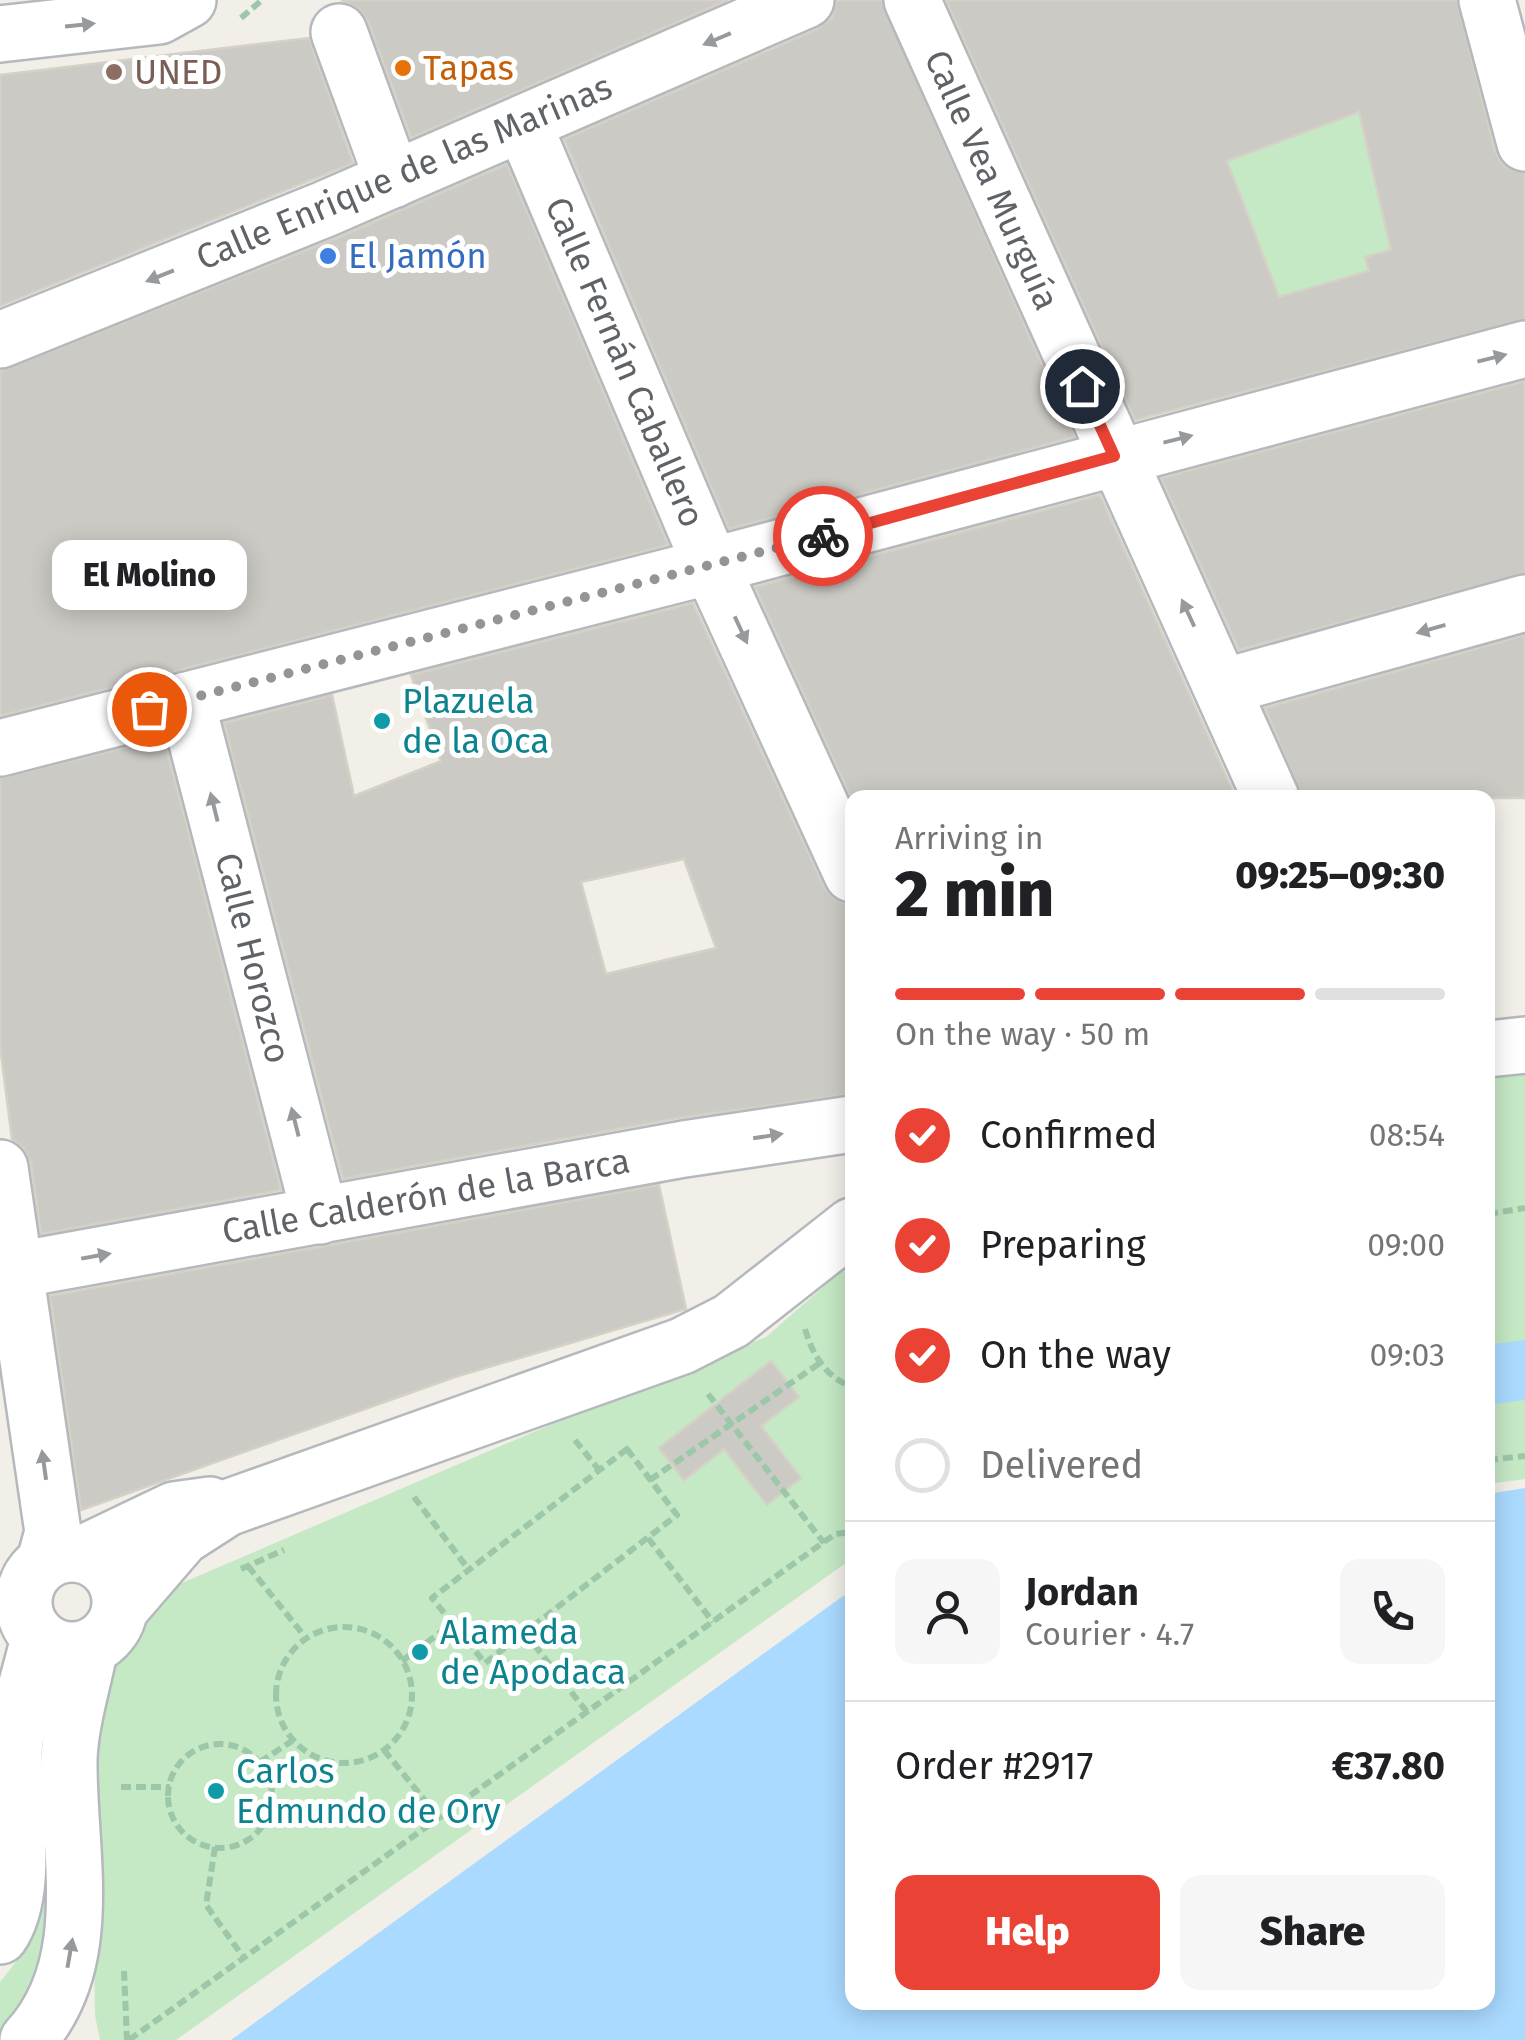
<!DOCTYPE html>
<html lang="en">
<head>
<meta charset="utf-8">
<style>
	body { margin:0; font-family:"Fira Sans",sans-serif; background:#f6f6f6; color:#202124; height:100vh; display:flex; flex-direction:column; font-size:38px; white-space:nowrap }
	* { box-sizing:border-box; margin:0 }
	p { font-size:32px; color:#757577 }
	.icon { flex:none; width:55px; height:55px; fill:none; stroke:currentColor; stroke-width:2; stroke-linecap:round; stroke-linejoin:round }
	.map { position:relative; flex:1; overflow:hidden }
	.details { position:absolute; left:845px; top:790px; width:650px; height:1220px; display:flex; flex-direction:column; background:#fff; border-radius:20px; box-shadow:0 5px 25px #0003 }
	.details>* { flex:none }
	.pin { position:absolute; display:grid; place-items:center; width:85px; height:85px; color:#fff; margin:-42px; border:5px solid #fff; border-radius:50%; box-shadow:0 2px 10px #0007 }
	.courier { position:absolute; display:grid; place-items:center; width:100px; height:100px; margin:-50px; border:8px solid #ea4335; border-radius:50%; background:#fff; color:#222; box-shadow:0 2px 12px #0007 }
	.bubble { position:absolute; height:70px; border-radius:20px; background:#fff; box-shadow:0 5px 25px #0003; font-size:32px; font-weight:800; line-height:70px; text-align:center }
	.headline em { font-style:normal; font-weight:800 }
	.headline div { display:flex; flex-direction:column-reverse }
	.headline { display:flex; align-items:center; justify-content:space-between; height:170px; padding:0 50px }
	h1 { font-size:65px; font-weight:800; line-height:75px }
	.bar { display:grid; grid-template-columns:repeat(4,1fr); gap:15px 10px; align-content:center; height:120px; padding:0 50px }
	.bar i { height:12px; border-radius:8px; background:#e0e0e0 }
	.bar .active { background:#ea4335 }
	.bar p { grid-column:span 4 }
	.line { display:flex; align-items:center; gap:25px; padding:0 50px; border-top:2px solid #e0e0e0 }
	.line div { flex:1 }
	.round { display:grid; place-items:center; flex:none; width:105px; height:105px; border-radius:20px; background:#f6f6f6 }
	ol { padding:0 50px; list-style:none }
	li { display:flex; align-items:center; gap:30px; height:110px }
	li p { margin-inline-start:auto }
	li .icon { padding:10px; border-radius:50%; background:#ea4335; color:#fff; stroke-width:4 }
	li:last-child { color:#757577 }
	li i { width:55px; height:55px; border:5px solid #e0e0e0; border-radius:50% }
	.button { display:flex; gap:20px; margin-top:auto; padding:20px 50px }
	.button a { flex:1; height:115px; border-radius:20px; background:#ea4335; color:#fff; font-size:40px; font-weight:800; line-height:115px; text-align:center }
	.button a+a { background:#f6f6f6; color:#202124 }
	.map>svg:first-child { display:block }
	.green { fill:#c5e8c5 }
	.water { fill:#aadaff }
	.building { fill:#cccac5; stroke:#d6d1c6; stroke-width:2.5; fill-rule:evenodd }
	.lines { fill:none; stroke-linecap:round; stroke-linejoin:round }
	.minor-casing { stroke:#b5b8bc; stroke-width:60 }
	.path { stroke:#9cc7a9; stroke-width:6; stroke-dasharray:10 5; stroke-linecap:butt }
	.minor { stroke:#fff; stroke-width:55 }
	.oneway { fill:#979a9d }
	.done { stroke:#929495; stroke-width:10; stroke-dasharray:0 18 }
	.route { stroke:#ea4335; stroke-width:12 }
	.food-dot { fill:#e8710a; stroke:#fff; stroke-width:4 }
	.education-dot { fill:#8d6e63; stroke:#fff; stroke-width:4 }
	.shop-dot { fill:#3f7fe0; stroke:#fff; stroke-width:4 }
	.culture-dot { fill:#0f9aa8; stroke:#fff; stroke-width:4 }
	.labels { text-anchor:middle; stroke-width:10; stroke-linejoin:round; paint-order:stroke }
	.food-label { font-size:35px; fill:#c56008; stroke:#fff; text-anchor:start }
	.education-label { font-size:35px; fill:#785e54; stroke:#fff; text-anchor:start }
	.street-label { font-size:35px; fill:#5f6368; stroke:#fff }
	.shop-label { font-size:35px; fill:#366cbe; stroke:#fff; text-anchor:start }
	.culture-label { font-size:35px; fill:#0d838f; stroke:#fff; text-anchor:start }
</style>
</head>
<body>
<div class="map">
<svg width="1525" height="2040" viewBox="0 0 1525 2040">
	<rect width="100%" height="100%" fill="#f1efe8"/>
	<path class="green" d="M1359 113 1391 249 1366 257 1369 271 1333 282 1371 336 1381 367 1304 387 1227 161Z
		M1525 1070V1479L1488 1484V1076Z
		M852 1262V1563L843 1565 176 2040H100L95 2015 92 1826 97 1703 140 1601 659 1378 766 1337Z
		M48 1703 62 1921 19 2040H0V1982L20 1957 28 1913 29 1764Z"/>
	<path class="water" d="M1525 1340V1400L1488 1405V1345Z
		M1525 1488V2040H231L843 1596 852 1595V2002H1488V1494Z"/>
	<path class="building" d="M341 0H728L411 138 368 21 358 8Z
		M837 0H881L1074 437 729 529 564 139 818 29 832 18Z
		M946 0H1457L1495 151 1504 166 1525 173V319L1135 420ZM1359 112 1391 250 1365 257 1369 271 1279 297 1227 161Z
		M309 38 353 163 0 306V75Z
		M507 164 668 545 0 716V371L337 238Z
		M1525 381V573L1239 650 1161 478Z
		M1100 495 1236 798 852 800 755 587Z
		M693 603 824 887 835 900 852 905V1094L678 1118 343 1179 224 723 332 695 354 796 441 761 411 675ZM684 859 716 948 606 974 581 882Z
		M1525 635V798H1302L1265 708Z
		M164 738 281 1190 41 1234 31 1163 24 1148 12 1139 0 1046V778Z
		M659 1185 686 1309 455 1377 81 1510 50 1296Z
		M771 1361 799 1397 761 1426 801 1478 767 1505 724 1449 684 1480 659 1448Z"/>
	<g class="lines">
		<g class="minor-casing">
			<path id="minor" d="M912 0 1271 798
				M1487 0 1525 143
				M339 32 393 180
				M0 34 159 16 188 0
				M523 123 711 566 852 874
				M0 340 325 209 806 0
				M1223 687 1525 603
				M186 700 320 1216
				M0 748 711 566 1525 349
				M1488 1049 1525 1045
				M0 1168 53 1532 45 1561
				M0 1273 684 1149 852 1124
				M24 1602a48 48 0 1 1 96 0a48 48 0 1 1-96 0Z
				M82 1554 174 1510 210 1505
				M120 1609 182 1537 227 1508 682 1346 731 1321 852 1226
				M0 1936C31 1892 12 1804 14 1752 16 1714 31 1674 39 1637
				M28 2040C98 1964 68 1853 69 1760 70 1723 83 1683 90 1647"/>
		</g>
		<path class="path" d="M241 18 262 0
			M1488 1214 1525 1208
			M805 1329C813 1356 826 1377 852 1387
			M708 1394 824 1543
			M575 1440 599 1470
			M627 1449 677 1515 485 1663 432 1598Z
			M1488 1460 1525 1456
			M650 1480 820 1363
			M414 1497 469 1570
			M648 1538 713 1622
			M248 1566 306 1638
			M241 1569 284 1550
			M276 1695a68 68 0 1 1 136 0a68 68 0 1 1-136 0Z
			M525 1633 587 1712
			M402 1661 453 1623
			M168 1796a52 52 0 1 1 104 0a52 52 0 1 1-104 0Z
			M384 1750 439 1818
			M260 1762 292 1741
			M121 1787H170
			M215 1847 206 1905 244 1958
			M124 1971 127 2040
			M129 2040 835 1534 852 1532"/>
		<use href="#minor" class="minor"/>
	</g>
	<defs><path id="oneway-solid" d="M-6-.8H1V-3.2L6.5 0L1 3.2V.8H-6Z" transform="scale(2.5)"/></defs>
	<g class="oneway">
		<use href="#oneway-solid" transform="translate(80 25) rotate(-6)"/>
		<use href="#oneway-solid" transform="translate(717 39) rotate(157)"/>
		<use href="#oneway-solid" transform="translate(160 276) rotate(158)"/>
		<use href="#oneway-solid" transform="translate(1492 358) rotate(-14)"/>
		<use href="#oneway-solid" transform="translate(1178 439) rotate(-14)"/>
		<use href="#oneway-solid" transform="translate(1188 613) rotate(-115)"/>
		<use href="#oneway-solid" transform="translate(1431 629) rotate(164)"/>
		<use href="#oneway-solid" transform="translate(741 630) rotate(65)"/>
		<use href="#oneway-solid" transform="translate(214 807) rotate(-104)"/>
		<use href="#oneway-solid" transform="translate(295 1122) rotate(-104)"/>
		<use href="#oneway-solid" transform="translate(768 1136) rotate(-9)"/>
		<use href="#oneway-solid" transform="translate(96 1256) rotate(-10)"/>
		<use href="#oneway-solid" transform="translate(44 1465) rotate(-98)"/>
		<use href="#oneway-solid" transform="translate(70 1953) rotate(-80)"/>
	</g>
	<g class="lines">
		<path class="done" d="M149 709 823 536"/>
		<path class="route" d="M823 536 1114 456 1082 386"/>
	</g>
	<circle class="food-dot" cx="403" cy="68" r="10"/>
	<circle class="education-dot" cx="114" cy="72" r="10"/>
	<circle class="shop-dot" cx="328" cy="256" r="10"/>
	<g class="culture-dot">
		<circle cx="382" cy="721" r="10"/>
		<circle cx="420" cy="1652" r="10"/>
		<circle cx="216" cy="1791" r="10"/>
	</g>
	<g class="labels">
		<g class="food-label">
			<text x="423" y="80">Tapas</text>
		</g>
		<g class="education-label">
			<text x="134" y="84">UNED</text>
		</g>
		<g class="street-label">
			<text transform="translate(404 172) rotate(-23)" y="12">Calle Enrique de las Marinas</text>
			<text transform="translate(992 180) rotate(66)" y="12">Calle Vea Murguía</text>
			<text transform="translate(625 362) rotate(67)" y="12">Calle Fernán Caballero</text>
			<text transform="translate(253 958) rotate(76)" y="12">Calle Horozco</text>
			<text transform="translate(426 1196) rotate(-10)" y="12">Calle Calderón de la Barca</text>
		</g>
		<g class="shop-label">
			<text x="348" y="268">El Jamón</text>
		</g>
		<g class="culture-label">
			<text x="402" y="713">Plazuela<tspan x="402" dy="40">de la Oca</tspan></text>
			<text x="440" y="1644">Alameda<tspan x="440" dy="40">de Apodaca</tspan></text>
			<text x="236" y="1783">Carlos<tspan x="236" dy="40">Edmundo de Ory</tspan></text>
		</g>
	</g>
</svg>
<div class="pin" style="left:149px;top:709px;background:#ea580c"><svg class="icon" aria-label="bag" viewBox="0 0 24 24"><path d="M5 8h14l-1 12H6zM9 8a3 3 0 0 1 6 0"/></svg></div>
<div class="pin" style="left:1082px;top:386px;background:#1f2937"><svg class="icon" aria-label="home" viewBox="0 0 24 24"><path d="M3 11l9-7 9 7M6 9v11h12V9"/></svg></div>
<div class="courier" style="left:823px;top:536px"><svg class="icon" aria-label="bike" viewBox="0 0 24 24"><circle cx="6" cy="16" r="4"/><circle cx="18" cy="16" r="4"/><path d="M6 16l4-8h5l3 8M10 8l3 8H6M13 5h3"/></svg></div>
<div class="bubble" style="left:52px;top:540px;width:195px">El Molino</div>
<section class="details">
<div class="headline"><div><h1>2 min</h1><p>Arriving in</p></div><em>09:25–09:30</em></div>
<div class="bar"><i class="active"></i><i class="active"></i><i class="active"></i><i></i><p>On the way · 50 m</p></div>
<ol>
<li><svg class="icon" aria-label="check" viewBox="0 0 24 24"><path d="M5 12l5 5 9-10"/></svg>Confirmed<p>08:54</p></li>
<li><svg class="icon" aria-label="check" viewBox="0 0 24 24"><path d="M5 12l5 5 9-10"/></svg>Preparing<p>09:00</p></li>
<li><svg class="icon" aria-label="check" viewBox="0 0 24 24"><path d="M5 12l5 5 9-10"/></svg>On the way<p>09:03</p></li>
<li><i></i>Delivered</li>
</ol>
<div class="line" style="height:180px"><a class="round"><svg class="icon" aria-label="person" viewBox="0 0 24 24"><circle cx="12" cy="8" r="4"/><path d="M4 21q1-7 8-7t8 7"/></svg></a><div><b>Jordan</b><p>Courier · 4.7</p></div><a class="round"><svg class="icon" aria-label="phone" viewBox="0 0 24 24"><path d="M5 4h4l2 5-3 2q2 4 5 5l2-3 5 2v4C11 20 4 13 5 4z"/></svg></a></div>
<div class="line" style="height:130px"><div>Order #2917</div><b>€37.80</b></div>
<div class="button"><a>Help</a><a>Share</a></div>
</section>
</div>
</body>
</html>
